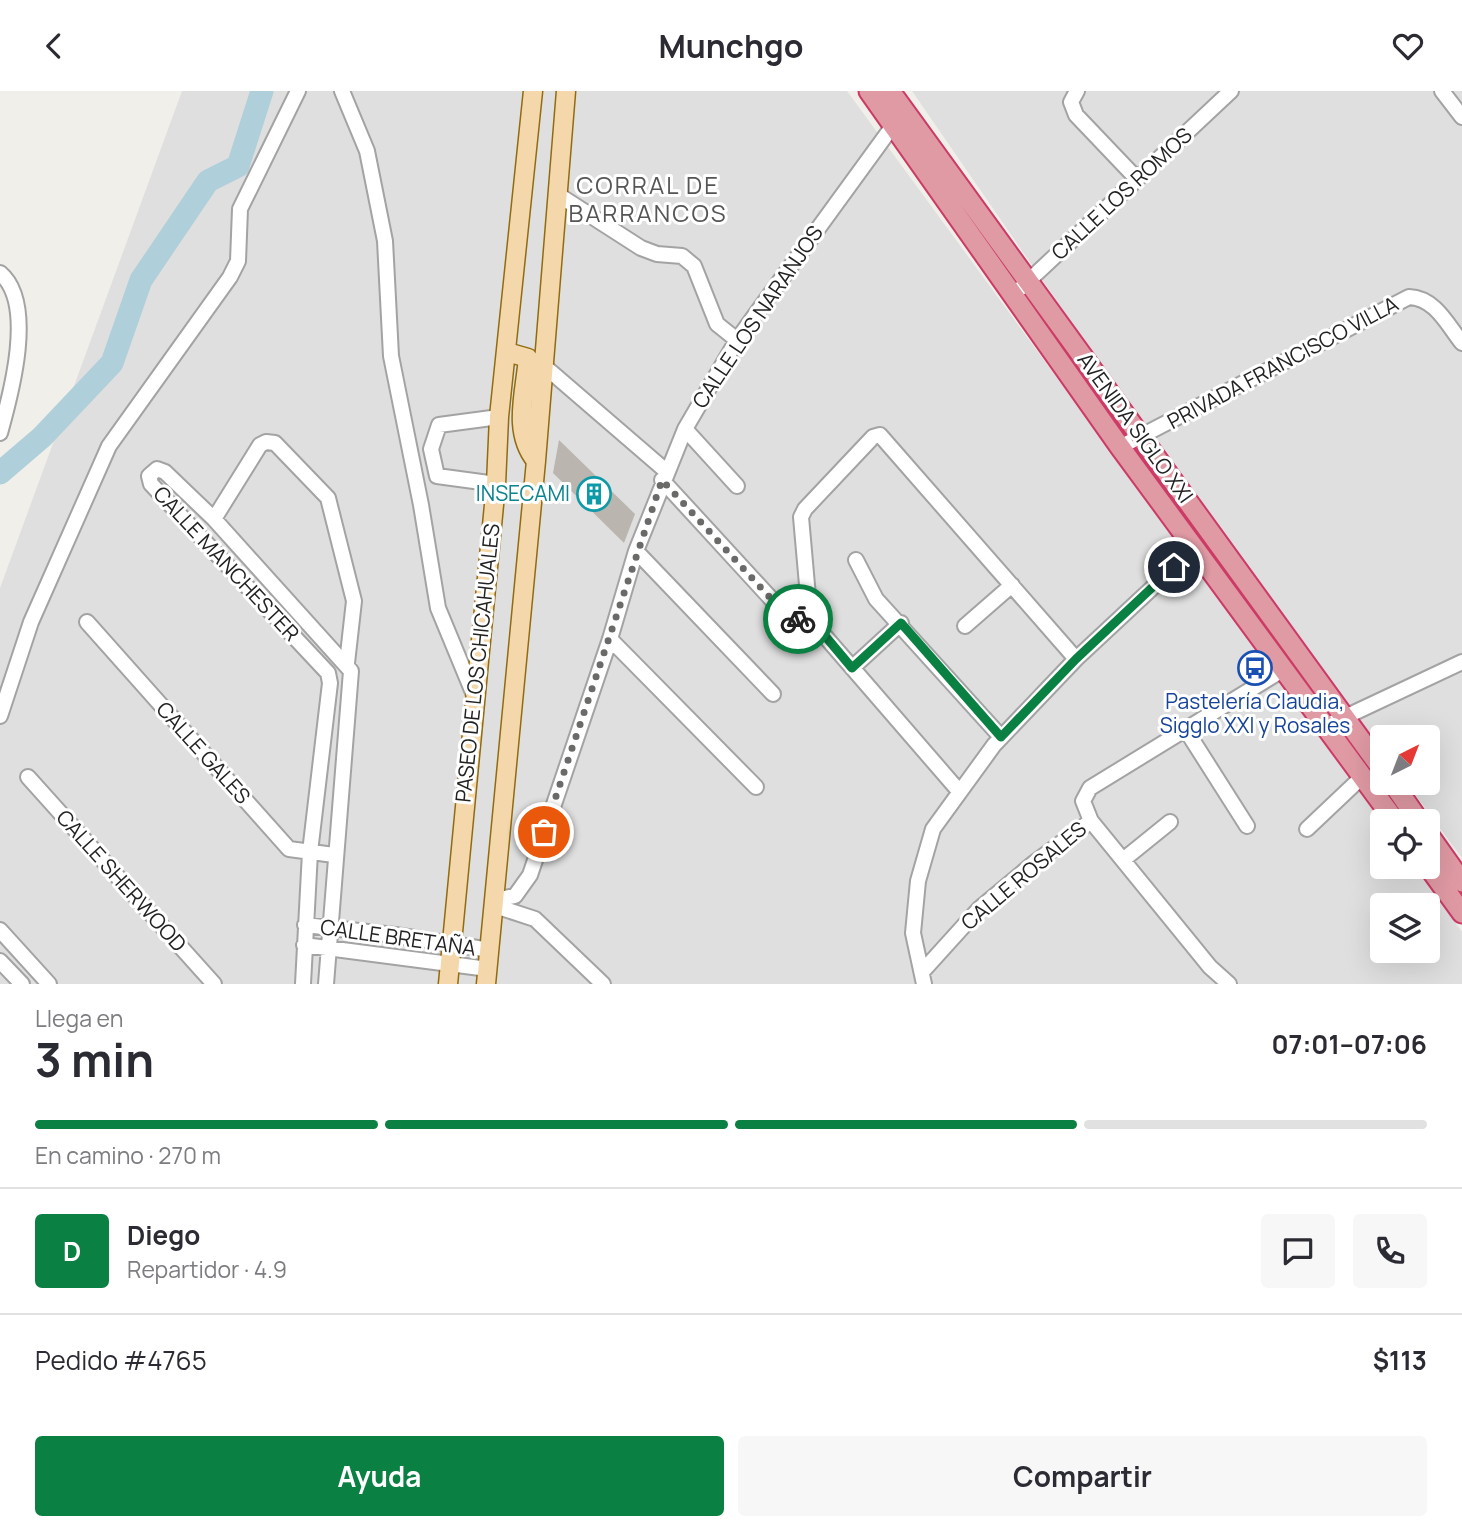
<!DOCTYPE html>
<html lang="es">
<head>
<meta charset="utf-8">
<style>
	body { margin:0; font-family:Manrope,sans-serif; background:#f7f7f7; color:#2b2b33; height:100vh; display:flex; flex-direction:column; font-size:26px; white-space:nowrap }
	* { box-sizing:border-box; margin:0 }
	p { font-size:23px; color:#7c7c81 }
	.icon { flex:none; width:38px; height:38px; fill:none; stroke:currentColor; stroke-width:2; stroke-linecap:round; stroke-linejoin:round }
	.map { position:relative; height:893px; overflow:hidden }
	.panel { display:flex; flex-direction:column; background:#fff; flex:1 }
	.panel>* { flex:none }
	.needle { width:46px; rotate:42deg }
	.buttons { position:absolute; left:1370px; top:634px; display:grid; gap:14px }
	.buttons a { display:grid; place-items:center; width:70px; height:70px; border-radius:7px; background:#fff; box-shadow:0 7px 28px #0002; font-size:35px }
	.pin { position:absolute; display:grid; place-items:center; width:60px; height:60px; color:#fff; margin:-30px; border:4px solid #fff; border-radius:50%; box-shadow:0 2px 7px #0007 }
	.courier { position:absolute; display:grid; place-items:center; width:70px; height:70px; margin:-35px; border:5px solid #0b8043; border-radius:50%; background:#fff; color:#222; box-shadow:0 2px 9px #0007 }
	.headline em { font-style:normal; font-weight:700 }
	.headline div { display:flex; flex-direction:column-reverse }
	.headline { display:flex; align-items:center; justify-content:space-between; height:119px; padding:0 35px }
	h1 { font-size:46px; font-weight:700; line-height:52px }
	.bar { display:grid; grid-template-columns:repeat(4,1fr); gap:10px 7px; align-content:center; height:84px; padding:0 35px }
	.bar i { height:9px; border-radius:5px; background:#e1e1e2 }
	.bar .selected { background:#0b8043 }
	.bar p { grid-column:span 4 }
	.line { display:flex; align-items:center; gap:18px; padding:0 35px; border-top:2px solid #e1e1e2 }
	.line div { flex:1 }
	.round { display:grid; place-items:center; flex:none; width:74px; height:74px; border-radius:7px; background:#f7f7f7 }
	.action { display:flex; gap:14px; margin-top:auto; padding:14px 35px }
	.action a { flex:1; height:80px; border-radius:7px; background:#0b8043; color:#fff; font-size:28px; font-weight:700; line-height:80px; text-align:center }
	.action a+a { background:#f7f7f7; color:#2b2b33 }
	header { display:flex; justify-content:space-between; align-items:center; height:91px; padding:0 35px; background:#fff; font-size:32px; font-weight:700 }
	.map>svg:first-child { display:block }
	.residential { fill:#e0dfdf; fill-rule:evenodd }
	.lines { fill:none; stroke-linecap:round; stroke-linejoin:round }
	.river { stroke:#afcfda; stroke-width:23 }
	.building { fill:#bab5af }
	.minor-casing { stroke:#a3a3a3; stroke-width:18 }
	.major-casing { stroke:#916b0f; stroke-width:21 }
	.highway-casing { stroke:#cc3a66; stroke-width:23 }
	.minor { stroke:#fff; stroke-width:14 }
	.major { stroke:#f4d8ac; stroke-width:18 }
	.highway { stroke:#e09aa4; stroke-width:19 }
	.done { stroke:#6a6a68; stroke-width:7; stroke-dasharray:0 12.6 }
	.route { stroke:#0b8043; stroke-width:9 }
	.labels { text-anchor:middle; stroke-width:6; stroke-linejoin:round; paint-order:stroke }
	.street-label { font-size:21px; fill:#222; stroke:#fff }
	.culture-label { font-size:21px; fill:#0d838f; stroke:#fff; text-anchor:end }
	.transit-label { font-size:21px; fill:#164399; stroke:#fff }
	.quarter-label { font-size:24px; letter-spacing:2px; fill:#555; stroke:#fff }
</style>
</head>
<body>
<header><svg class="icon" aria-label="back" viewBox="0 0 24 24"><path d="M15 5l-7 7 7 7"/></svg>Munchgo<svg class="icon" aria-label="heart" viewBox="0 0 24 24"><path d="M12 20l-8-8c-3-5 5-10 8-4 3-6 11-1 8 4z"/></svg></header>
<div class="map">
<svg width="1462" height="893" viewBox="0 0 1462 893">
	<rect width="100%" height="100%" fill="#f1efea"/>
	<path class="residential" d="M182 0H847L1382 731V775H1415L1462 841V893H0V497ZM1382 814H1428V859H1382Z
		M912 0H1462V767L1406 691H1428V646H1382V659L1087 254Z"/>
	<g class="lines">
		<path class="river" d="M0 382 42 346 112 272 141 189 208 90 238 75 262 0"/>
	</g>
	<path class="building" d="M559 349 635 423 624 452 553 382Z"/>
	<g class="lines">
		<g class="minor-casing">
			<path id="minor" d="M342 0 367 60 385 150 391 265 421 414 438 517 474 604
				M1077 0 1071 11 1076 24 1137 88
				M1442 0 1462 26
				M557 103 641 157 657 163 682 165 694 175 717 233 737 249
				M0 182C36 212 11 303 0 342
				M1021 197 1231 0
				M543 274 666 380
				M685 338 737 395
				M1120 356 1409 206C1435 207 1447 233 1462 252
				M662 389 786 524 793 528H810
				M496 393 437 385 431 358 439 334 499 326
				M214 428 260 354 266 351 275 352 328 407 354 510 347 572
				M636 460 773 603
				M856 469 876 508 1001 646
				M810 528 801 426 805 418 873 346 880 344 1076 568
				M810 528 958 699
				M87 531 289 758 334 764
				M965 535 1012 494
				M610 548 756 696
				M852 577 901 532
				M0 625 31 531 109 355 230 186 238 170 240 118 298 0
				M1326 635 1462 571
				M1186 639 1247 735
				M28 686 214 893
				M1307 738 1363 685
				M1123 769 1170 731
				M495 809 515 805 530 784 610 548 636 460 685 338 737 249 892 36
				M495 815 535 828 603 893
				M305 834 395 844 490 859
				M0 839 49 893
				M304 854 488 878
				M0 870 22 893
				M922 881 979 818 1034 772 1091 730
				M303 893 310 761 330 592 328 582 151 393 149 385 157 378 165 381 214 428 351 580 326 893
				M924 893 913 842 918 790 933 738 994 654 1076 568 1194 458
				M1229 893 1210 876 1091 730 1083 710 1090 697 1284 578"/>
		</g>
		<g class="major-casing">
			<path id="major" d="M507 261 528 267C525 302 512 341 536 370
				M448 893 496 393 499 326 533 0
				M486 893 536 370 566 0"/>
		</g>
		<g class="highway-casing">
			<path id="highway" d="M869 0 1120 356 1395 730
				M890 0 1382 678
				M1392 691 1419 730
				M1428 743 1462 791
				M1428 775 1462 822"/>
		</g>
		<use href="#minor" class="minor"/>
		<use href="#major" class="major"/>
		<use href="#highway" class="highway"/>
	</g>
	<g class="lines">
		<path class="done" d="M544 741 662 389 786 524 798 528"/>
		<path class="route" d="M798 528 810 527 852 577 901 532 1001 646 1076 568 1174 476"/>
	</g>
	<defs>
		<g id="building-ring" transform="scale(1.75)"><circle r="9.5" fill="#fff" stroke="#0f9aa8" stroke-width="1.5"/><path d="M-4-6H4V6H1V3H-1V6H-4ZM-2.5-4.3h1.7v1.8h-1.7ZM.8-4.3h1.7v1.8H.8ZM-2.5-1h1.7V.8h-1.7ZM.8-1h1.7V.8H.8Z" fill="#0f9aa8"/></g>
		<g id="bus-ring" transform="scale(1.75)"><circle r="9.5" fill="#fff" stroke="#1a4fb4" stroke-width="1.5"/><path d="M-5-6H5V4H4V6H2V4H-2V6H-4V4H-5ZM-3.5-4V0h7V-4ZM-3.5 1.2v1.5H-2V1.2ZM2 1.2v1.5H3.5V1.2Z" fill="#1a4fb4"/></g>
	</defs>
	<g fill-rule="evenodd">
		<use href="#building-ring" x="594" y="403"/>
		<use href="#bus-ring" x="1255" y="577"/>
	</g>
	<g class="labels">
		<g class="street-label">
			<text transform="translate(1122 103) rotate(-43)" y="7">CALLE LOS ROMOS</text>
			<text transform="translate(758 226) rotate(-56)" y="7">CALLE LOS NARANJOS</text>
			<text transform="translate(1283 272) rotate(-28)" y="7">PRIVADA FRANCISCO VILLA</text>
			<text transform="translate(1135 337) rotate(54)" y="7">AVENIDA SIGLO XXI</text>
			<text transform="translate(226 473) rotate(47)" y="7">CALLE MANCHESTER</text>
			<text transform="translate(478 572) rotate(-84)" y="7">PASEO DE LOS CHICAHUALES</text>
			<text transform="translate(203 662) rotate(48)" y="7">CALLE GALES</text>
			<text transform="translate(1024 785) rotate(-40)" y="7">CALLE ROSALES</text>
			<text transform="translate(121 790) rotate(48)" y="7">CALLE SHERWOOD</text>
			<text transform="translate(398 847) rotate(8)" y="7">CALLE BRETAÑA</text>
		</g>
		<g class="culture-label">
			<text x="570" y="410">INSECAMI</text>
		</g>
		<g class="transit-label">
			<text x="1255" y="618">Pastelería Claudia,<tspan x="1255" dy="24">Sigglo XXI y Rosales</tspan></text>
		</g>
		<g class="quarter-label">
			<text x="648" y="103">CORRAL DE<tspan x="648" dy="28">BARRANCOS</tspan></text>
		</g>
	</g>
</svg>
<div class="buttons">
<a><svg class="needle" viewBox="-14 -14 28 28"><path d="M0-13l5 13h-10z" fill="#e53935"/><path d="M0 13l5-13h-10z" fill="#7c7c81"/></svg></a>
<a><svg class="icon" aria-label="locate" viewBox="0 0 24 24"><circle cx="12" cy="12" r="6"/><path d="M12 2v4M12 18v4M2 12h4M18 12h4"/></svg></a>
<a><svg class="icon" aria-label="layers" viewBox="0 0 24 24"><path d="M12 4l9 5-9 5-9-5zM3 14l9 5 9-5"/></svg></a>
</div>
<div class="pin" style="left:544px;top:741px;background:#ea580c"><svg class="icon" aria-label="bag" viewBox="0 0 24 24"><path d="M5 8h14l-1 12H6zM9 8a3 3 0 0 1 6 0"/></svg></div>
<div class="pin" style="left:1174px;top:476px;background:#1f2937"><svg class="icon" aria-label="home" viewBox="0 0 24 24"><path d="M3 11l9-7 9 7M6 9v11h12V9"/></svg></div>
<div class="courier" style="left:798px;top:528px"><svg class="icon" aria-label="bike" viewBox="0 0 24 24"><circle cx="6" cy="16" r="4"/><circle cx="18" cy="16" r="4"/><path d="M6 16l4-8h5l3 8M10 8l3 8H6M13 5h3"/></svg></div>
</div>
<section class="panel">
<div class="headline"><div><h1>3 min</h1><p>Llega en</p></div><em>07:01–07:06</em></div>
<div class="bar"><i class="selected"></i><i class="selected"></i><i class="selected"></i><i></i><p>En camino · 270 m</p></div>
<div class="line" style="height:126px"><b class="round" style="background:#0b8043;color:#fff">D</b><div><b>Diego</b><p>Repartidor · 4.9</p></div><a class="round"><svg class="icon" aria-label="chat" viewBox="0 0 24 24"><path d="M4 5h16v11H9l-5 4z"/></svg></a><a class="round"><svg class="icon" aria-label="phone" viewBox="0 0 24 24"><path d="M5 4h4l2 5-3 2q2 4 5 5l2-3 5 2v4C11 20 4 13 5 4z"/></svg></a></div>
<div class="line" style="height:91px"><div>Pedido #4765</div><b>$113</b></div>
<div class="action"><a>Ayuda</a><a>Compartir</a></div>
</section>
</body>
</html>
